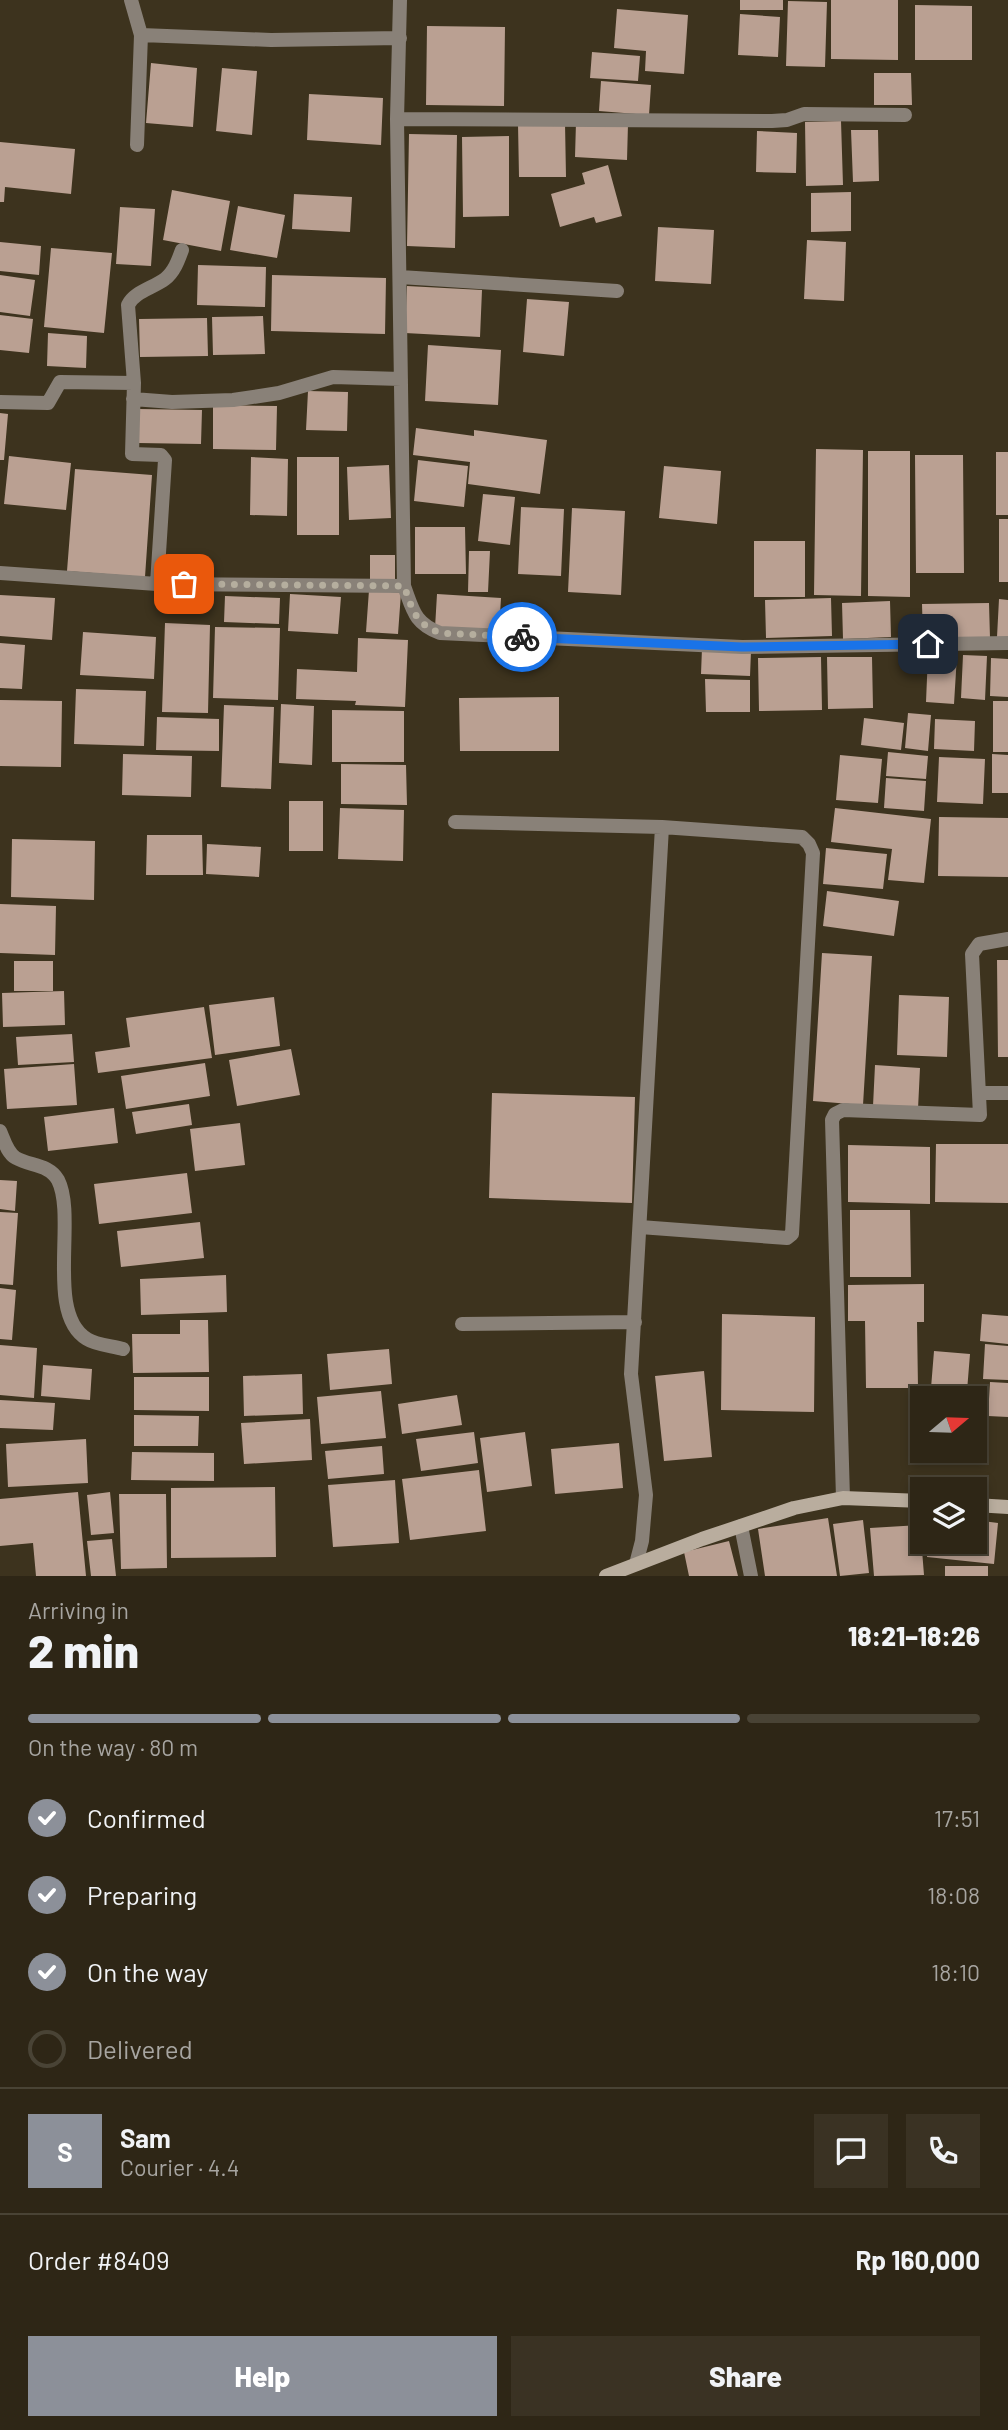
<!DOCTYPE html>
<html lang="en">
<head>
<meta charset="utf-8">
<style>
	body { margin:0; font-family:Barlow,sans-serif; background:#3a3223; color:#f1f3f6; height:100vh; display:flex; flex-direction:column; font-size:26px; white-space:nowrap }
	* { box-sizing:border-box; margin:0 }
	p { font-size:23px; color:#a7a5a1 }
	.icon { flex:none; width:38px; height:38px; fill:none; stroke:currentColor; stroke-width:2; stroke-linecap:round; stroke-linejoin:round }
	.map { position:relative; height:1576px; overflow:hidden }
	.sheet { display:flex; flex-direction:column; background:#2e2616; flex:1 }
	.sheet>* { flex:none }
	.needle { width:46px; rotate:71deg }
	.buttons { position:absolute; left:910px; top:1386px; display:grid; gap:14px }
	.buttons a { display:grid; place-items:center; width:77px; height:77px; border-radius:0px; background:#2e2616; box-shadow:0 4px 10px #0003,0 0 0 2px #494335; font-size:35px }
	.pin { position:absolute; display:grid; place-items:center; width:60px; height:60px; color:#fff; margin:-30px; border-radius:14px; box-shadow:0 4px 10px #0006 }
	.courier { position:absolute; display:grid; place-items:center; width:70px; height:70px; margin:-35px; border:5px solid #1a73e8; border-radius:50%; background:#fff; color:#222; box-shadow:0 2px 9px #0007 }
	.summary em { font-style:normal; font-weight:800 }
	.summary div { display:flex; flex-direction:column-reverse }
	.summary { display:flex; align-items:center; justify-content:space-between; height:119px; padding:0 28px }
	h1 { font-size:46px; font-weight:800; line-height:52px }
	.bar { display:grid; grid-template-columns:repeat(4,1fr); gap:10px 7px; align-content:center; height:84px; padding:0 28px }
	.bar i { height:9px; border-radius:5px; background:#494335 }
	.bar .selected { background:#8c9099 }
	.bar p { grid-column:span 4 }
	.line { display:flex; align-items:center; gap:18px; padding:0 28px; border-top:2px solid #494335 }
	.line div { flex:1 }
	.round { display:grid; place-items:center; flex:none; width:74px; height:74px; border-radius:0px; background:#3a3223 }
	ol { padding:0 28px; list-style:none }
	li { display:flex; align-items:center; gap:21px; height:77px }
	li p { margin-inline-start:auto }
	li .icon { padding:7px; border-radius:50%; background:#8c9099; color:#fff; stroke-width:4 }
	li:last-child { color:#a7a5a1 }
	li i { width:38px; height:38px; border:4px solid #494335; border-radius:50% }
	.action { display:flex; gap:14px; margin-top:auto; padding:14px 28px }
	.action a { flex:1; height:80px; border-radius:0px; background:#8c9099; color:#fff; font-size:28px; font-weight:800; line-height:80px; text-align:center }
	.action a+a { background:#3a3223; color:#f1f3f6 }
	.map>svg:first-child { display:block }
	.building { fill:#baa092 }
	.lines { fill:none; stroke-linecap:round; stroke-linejoin:round }
	.street { stroke:#898178; stroke-width:14 }
	.secondary { stroke:#b9ad9e; stroke-width:14 }
	.done { stroke:#b5ae9e; stroke-width:7; stroke-dasharray:0 12.6 }
	.route { stroke:#1a73e8; stroke-width:9 }
</style>
</head>
<body>
<div class="map">
<svg width="1008" height="1576" viewBox="0 0 1008 1576">
	<rect width="100%" height="100%" fill="#3d331e"/>
	<path class="building" d="M740 0H783V10H740Z
		M831 0H898V60L831 59Z
		M788 1 827 2 825 67 786 66Z
		M915 5 972 6V60H915Z
		M617 9 688 15 684 74 645 71 646 51 614 48Z
		M740 14 780 17 778 57 738 55Z
		M427 26 505 27 504 106 426 105Z
		M592 52 640 56 638 81 590 78Z
		M151 63 197 68 193 127 146 123Z
		M222 68 257 71 252 135 216 131Z
		M874 73H911L912 105H874Z
		M601 81 651 85 649 115 599 111Z
		M309 94 383 98 381 145 307 140Z
		M841 121 843 185 806 186 805 122Z
		M576 122 628 124 627 160 575 157Z
		M565 123 566 177H519L518 124Z
		M851 130H878L879 181 853 182Z
		M757 131 797 133 796 173 756 172Z
		M409 134 457 135 455 248 407 246Z
		M509 136V216L463 217 462 137Z
		M0 142 75 149 71 194 5 187 4 202H0Z
		M608 165 622 216 596 223 594 217 560 227 551 194 585 184 582 173Z
		M172 190 230 201 221 251 163 240Z
		M851 192V231L811 232V193Z
		M294 194 352 197 350 232 292 229Z
		M238 206 285 215 277 258 230 250Z
		M120 207 155 209 151 266 116 264Z
		M658 227 714 230 711 284 655 281Z
		M807 240 846 242 844 301 804 299Z
		M0 242 41 246 39 275 0 271Z
		M51 248 112 253 104 333 44 327Z
		M198 265 266 267 265 307 197 305Z
		M0 275 35 280 30 316 0 312Z
		M272 275 386 278 385 334 271 331Z
		M407 286 482 290 480 337 405 333Z
		M527 299 569 302 564 356 523 352Z
		M0 315 33 319 29 353 0 350Z
		M263 316 265 354 213 355 212 317Z
		M207 318 208 356 140 357 139 319Z
		M48 333 87 336 86 368 47 366Z
		M428 345 501 350 498 405 425 401Z
		M308 391 348 392 347 431 306 430Z
		M213 405 277 406 276 450 213 449Z
		M139 409 202 410 201 444 138 443Z
		M0 413 8 414 4 460H0Z
		M416 428 474 436V430L547 440 540 494 468 484 470 462 413 455Z
		M816 449 863 450 861 596 814 595Z
		M868 451H910V597L868 596Z
		M996 452H1008V515H996Z
		M915 455H963L964 573H916Z
		M9 456 71 463 66 510 4 504Z
		M251 457 288 459 287 516 250 515Z
		M297 457H339V535H297Z
		M418 460 468 466 464 507 414 501Z
		M389 465 391 518 349 520 347 467Z
		M664 466 721 471 717 524 659 518Z
		M75 469 152 475 145 577 67 571Z
		M483 494 515 497 510 545 478 541Z
		M521 507 564 509 561 576 518 574Z
		M572 508 625 511 621 595 568 592Z
		M999 519H1008V582H999Z
		M415 527H465L466 574H415Z
		M754 541H805V597H754Z
		M469 551H490L488 592H468Z
		M370 555H395V583H370Z
		M369 590 401 593 398 634 366 632Z
		M290 594 341 597 338 634 288 631Z
		M437 594 501 598 499 631 435 628Z
		M0 595 55 598 52 640 0 636Z
		M225 596 280 598 279 624 224 622Z
		M831 598 832 636 766 638 765 600Z
		M999 599 1008 600V638L997 637Z
		M890 601 891 637 843 639 842 603Z
		M989 603 990 638 923 639 922 604Z
		M165 623 210 625 208 713 162 712Z
		M215 627 280 628 278 700 213 698Z
		M83 632 156 637 154 679 80 675Z
		M358 638 408 640 405 707 355 705 356 701 296 699 297 669 357 672Z
		M0 643 25 645 22 689 0 688Z
		M702 648 751 651 750 676 701 674Z
		M928 654 957 655 954 704 926 702Z
		M963 655 987 656 985 700 961 698Z
		M821 657 822 710 759 711 758 658Z
		M827 657H872L873 708 828 709Z
		M991 658 1008 659V697L990 696Z
		M705 679 750 680V712H706Z
		M76 689 146 691 144 746 74 744Z
		M559 697V751H460L459 698Z
		M0 700 62 701 61 767 0 766Z
		M993 701H1008V752H993Z
		M281 704 314 706 312 765 279 763Z
		M224 705 274 707 271 789 221 787Z
		M332 710 404 711V762H332Z
		M908 713 931 715 928 751 905 748Z
		M157 717 219 719V751L156 750Z
		M864 718 904 723 901 750 861 745Z
		M935 719 975 721 974 751 934 749Z
		M888 752 928 756 926 779 886 776Z
		M123 754 192 756 191 797 122 795Z
		M992 754 1008 755V793H992Z
		M840 755 882 759 878 803 836 800Z
		M939 757 985 759 983 804 937 802Z
		M341 764 406 765 407 805 341 804Z
		M886 778 926 781 924 811 884 808Z
		M289 801H323V851H289Z
		M340 808 404 810 403 861 338 859Z
		M835 808 931 819 924 883 888 880 892 849 831 842Z
		M939 817 1008 818V877L938 876Z
		M147 835H202L203 875H146Z
		M12 839 95 841 94 900 11 897Z
		M207 844 261 847 259 877 206 874Z
		M826 848 887 854 883 889 823 884Z
		M827 891 899 901 894 936 823 926Z
		M0 904 56 906 55 955 0 953Z
		M822 953 872 956 863 1105 813 1101Z
		M997 960H1008V1057H998Z
		M14 961H53V991H14Z
		M64 991 65 1025 3 1027 2 993Z
		M899 995 949 997 947 1057 897 1055Z
		M274 997 280 1046 215 1055 209 1005Z
		M204 1007 212 1058 98 1073 95 1052 130 1047 126 1018Z
		M72 1034 74 1062 18 1065 16 1037Z
		M291 1049 300 1095 237 1106 229 1060Z
		M205 1063 210 1096 126 1109 121 1076Z
		M74 1064 77 1105 7 1109 4 1069Z
		M875 1065 920 1068 918 1109 873 1106Z
		M492 1093 635 1097 632 1203 489 1198Z
		M189 1104 192 1125 136 1134 132 1112Z
		M114 1108 118 1143 48 1151 44 1117Z
		M240 1123 245 1165 195 1171 190 1129Z
		M936 1144H1008V1203L935 1202Z
		M848 1145 930 1147V1204L848 1202Z
		M187 1173 192 1213 99 1224 94 1184Z
		M0 1180 17 1181 15 1211 0 1209Z
		M850 1210H910L911 1277H850Z
		M0 1212 18 1213 13 1285 0 1284Z
		M200 1222 204 1258 121 1267 117 1231Z
		M226 1275 227 1312 141 1315 140 1279Z
		M924 1284V1322H917L918 1388H866L865 1321H848V1285Z
		M0 1288 16 1290 12 1340 0 1339Z
		M722 1314 815 1317 814 1412 721 1410Z
		M982 1314 1008 1316V1344L980 1341Z
		M180 1320H208L209 1372 133 1373 132 1334H180Z
		M985 1344 1008 1346V1380L983 1379Z
		M0 1345 37 1348 34 1398 0 1395Z
		M389 1349 392 1384 330 1390 327 1354Z
		M934 1351 970 1354 967 1391 931 1388Z
		M43 1365 92 1369 90 1400 41 1396Z
		M704 1371 712 1457 664 1461 655 1376Z
		M302 1374 303 1414 244 1416 243 1376Z
		M134 1377H209V1411L134 1410Z
		M990 1382 1008 1383V1417L988 1416Z
		M381 1391 386 1438 321 1444 317 1397Z
		M457 1395 462 1425 402 1434 398 1404Z
		M0 1400 55 1403 53 1430 0 1428Z
		M134 1415 199 1416 198 1446H134Z
		M310 1419 312 1460 244 1464 241 1423Z
		M474 1432 478 1463 421 1471 416 1439Z
		M525 1432 532 1486 487 1492 480 1438Z
		M86 1439 88 1483 8 1487 6 1444Z
		M619 1443 623 1488 555 1494 551 1449Z
		M382 1446 384 1474 328 1479 325 1451Z
		M132 1452 214 1453V1481L131 1480Z
		M479 1470 486 1531 410 1540 402 1479Z
		M395 1480 399 1543 333 1547 328 1485Z
		M275 1487 276 1557 171 1558V1488Z
		M78 1492 86 1576H36L33 1543 0 1546V1499Z
		M110 1492 114 1533 91 1535 87 1495Z
		M119 1494H166L167 1568 121 1569Z
		M828 1518 837 1576H765L758 1529Z
		M863 1520 869 1573 840 1576 833 1524Z
		M975 1520 998 1523 994 1564 927 1557 928 1542H975Z
		M920 1525 924 1575 874 1576 870 1528Z
		M112 1539 116 1576H91L87 1541Z
		M729 1541 738 1576H689L684 1552Z
		M945 1566H988V1576H945Z"/>
	<g class="lines">
		<path class="street" d="M131 0 141 35 137 145
			M400 0 397 119 404 586C413 610 414 623 440 633L742 647 1008 643
			M141 35 271 40 400 38
			M397 119 772 121 787 120 804 114 905 115
			M400 277 617 291
			M133 399 172 402 233 400 279 393 333 377 401 379
			M0 402 48 403 60 382 134 383
			M0 573 157 584 404 586
			M157 584 165 460 161 455 132 454 134 383 128 305C134 292 153 288 165 279 174 272 178 261 182 250
			M455 822 662 827 802 837 809 844 813 853 792 1234 787 1238 640 1227
			M979 1093H1008
			M0 1131C4 1140 7 1153 16 1158 30 1166 49 1164 58 1180 77 1217 45 1314 87 1339 96 1345 113 1346 123 1349
			M462 1324 635 1322
			M843 1498 832 1120 835 1114 843 1110 980 1115 972 954 979 944 1008 939
			M741 1526 751 1576
			M636 1564 642 1541 646 1495 631 1374 662 827"/>
		<path class="secondary" d="M975 1505 1008 1507
			M606 1576 702 1539 794 1508 843 1498 922 1501"/>
	</g>
	<g class="lines">
		<path class="done" d="M184 584 404 586C413 610 414 623 440 633L522 637"/>
		<path class="route" d="M522 637 742 647 928 644"/>
	</g>
</svg>
<div class="buttons">
<a><svg class="needle" viewBox="-14 -14 28 28"><path d="M0-13l5 13h-10z" fill="#e53935"/><path d="M0 13l5-13h-10z" fill="#a7a5a1"/></svg></a>
<a><svg class="icon" aria-label="layers" viewBox="0 0 24 24"><path d="M12 4l9 5-9 5-9-5zM3 14l9 5 9-5"/></svg></a>
</div>
<div class="pin" style="left:184px;top:584px;background:#ea580c"><svg class="icon" aria-label="bag" viewBox="0 0 24 24"><path d="M5 8h14l-1 12H6zM9 8a3 3 0 0 1 6 0"/></svg></div>
<div class="pin" style="left:928px;top:644px;background:#1f2937"><svg class="icon" aria-label="home" viewBox="0 0 24 24"><path d="M3 11l9-7 9 7M6 9v11h12V9"/></svg></div>
<div class="courier" style="left:522px;top:637px"><svg class="icon" aria-label="bike" viewBox="0 0 24 24"><circle cx="6" cy="16" r="4"/><circle cx="18" cy="16" r="4"/><path d="M6 16l4-8h5l3 8M10 8l3 8H6M13 5h3"/></svg></div>
</div>
<section class="sheet">
<div class="summary"><div><h1>2 min</h1><p>Arriving in</p></div><em>18:21–18:26</em></div>
<div class="bar"><i class="selected"></i><i class="selected"></i><i class="selected"></i><i></i><p>On the way · 80 m</p></div>
<ol>
<li><svg class="icon" aria-label="check" viewBox="0 0 24 24"><path d="M5 12l5 5 9-10"/></svg>Confirmed<p>17:51</p></li>
<li><svg class="icon" aria-label="check" viewBox="0 0 24 24"><path d="M5 12l5 5 9-10"/></svg>Preparing<p>18:08</p></li>
<li><svg class="icon" aria-label="check" viewBox="0 0 24 24"><path d="M5 12l5 5 9-10"/></svg>On the way<p>18:10</p></li>
<li><i></i>Delivered</li>
</ol>
<div class="line" style="height:126px"><b class="round" style="background:#8c9099;color:#fff">S</b><div><b>Sam</b><p>Courier · 4.4</p></div><a class="round"><svg class="icon" aria-label="chat" viewBox="0 0 24 24"><path d="M4 5h16v11H9l-5 4z"/></svg></a><a class="round"><svg class="icon" aria-label="phone" viewBox="0 0 24 24"><path d="M5 4h4l2 5-3 2q2 4 5 5l2-3 5 2v4C11 20 4 13 5 4z"/></svg></a></div>
<div class="line" style="height:91px"><div>Order #8409</div><b>Rp 160,000</b></div>
<div class="action"><a>Help</a><a>Share</a></div>
</section>
</body>
</html>
